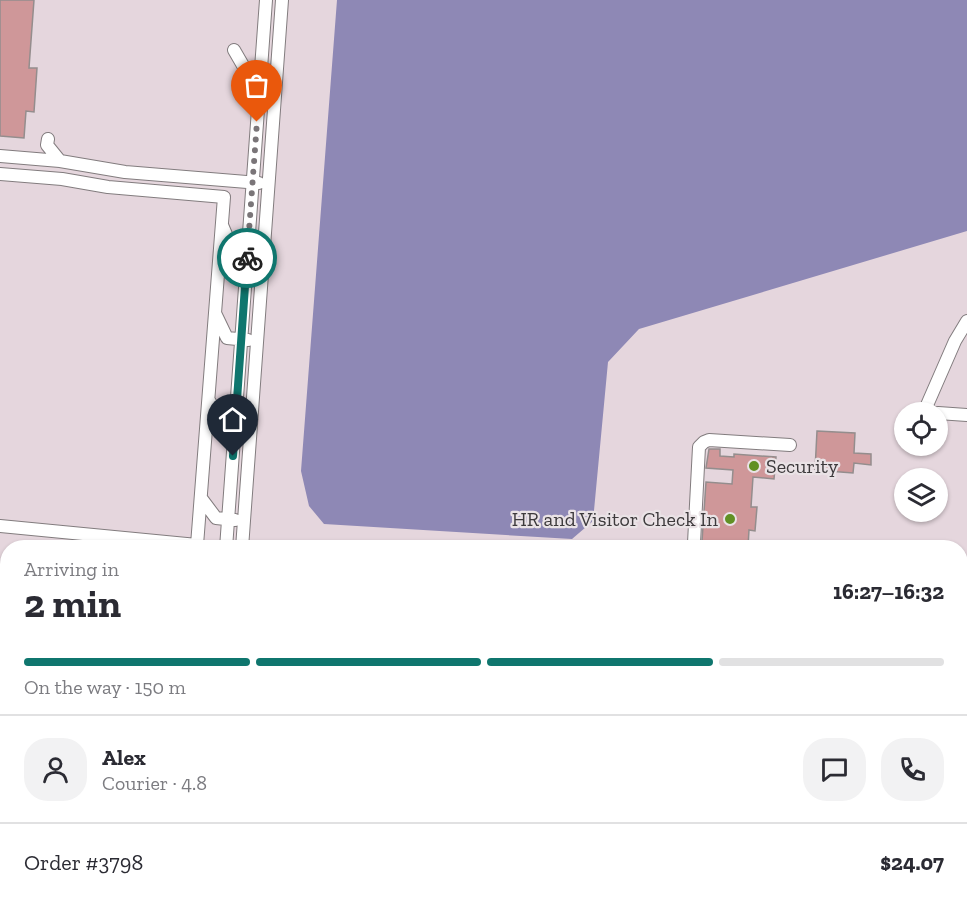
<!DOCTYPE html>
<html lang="en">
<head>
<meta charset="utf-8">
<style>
	body { margin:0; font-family:"Zilla Slab",serif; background:#f2f2f3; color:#2b2b33; height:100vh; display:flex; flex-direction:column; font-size:22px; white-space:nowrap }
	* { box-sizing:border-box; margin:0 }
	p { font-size:20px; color:#7c7c81 }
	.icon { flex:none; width:33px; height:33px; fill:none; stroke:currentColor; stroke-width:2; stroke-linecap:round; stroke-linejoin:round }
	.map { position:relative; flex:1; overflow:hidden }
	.drawer { position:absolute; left:0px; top:540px; width:968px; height:372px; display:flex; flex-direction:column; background:#fff; border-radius:24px 24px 0 0; box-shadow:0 2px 4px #0004 }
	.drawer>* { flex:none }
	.buttons { position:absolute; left:894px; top:402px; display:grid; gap:12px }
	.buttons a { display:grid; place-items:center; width:54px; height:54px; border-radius:50%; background:#fff; box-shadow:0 2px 4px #0004; font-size:30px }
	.pin { position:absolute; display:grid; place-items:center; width:51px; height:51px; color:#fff; margin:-62px -26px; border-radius:50% 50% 50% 0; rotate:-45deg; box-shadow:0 0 6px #0007 }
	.pin .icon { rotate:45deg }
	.courier { position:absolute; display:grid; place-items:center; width:60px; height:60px; margin:-30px; border:4px solid #0f766e; border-radius:50%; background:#fff; color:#222; box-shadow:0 2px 8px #0007 }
	.overview em { font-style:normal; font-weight:700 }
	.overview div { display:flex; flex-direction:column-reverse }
	.overview { display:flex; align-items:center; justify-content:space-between; height:102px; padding:0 24px }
	h1 { font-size:39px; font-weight:700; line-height:45px }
	.bar { display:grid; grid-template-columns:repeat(4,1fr); gap:9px 6px; align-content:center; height:72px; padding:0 24px }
	.bar i { height:8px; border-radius:4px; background:#e1e1e2 }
	.bar .on { background:#0f766e }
	.bar p { grid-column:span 4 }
	.line { display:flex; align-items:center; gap:15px; padding:0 24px; border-top:2px solid #e1e1e2 }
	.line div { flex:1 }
	.round { display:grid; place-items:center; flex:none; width:63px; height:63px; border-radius:24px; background:#f2f2f3 }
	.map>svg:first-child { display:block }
	.built { fill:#e5d6dd; fill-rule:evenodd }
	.water { fill:#8e88b5 }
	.building { fill:#cf9799; stroke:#948d8d; stroke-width:1.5 }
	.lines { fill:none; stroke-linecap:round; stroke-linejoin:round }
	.minor-casing { stroke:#827c7e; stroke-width:14 }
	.major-casing { stroke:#827c7e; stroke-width:17 }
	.minor { stroke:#fff; stroke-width:12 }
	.major { stroke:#fff; stroke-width:15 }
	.rail-casing { stroke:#979294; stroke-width:5 }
	.rail { stroke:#eae3e6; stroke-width:3; stroke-dasharray:9; stroke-linecap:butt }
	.done { stroke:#7a7578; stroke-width:6; stroke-dasharray:0 10.8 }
	.route { stroke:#0f766e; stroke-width:8 }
	.poi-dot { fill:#619024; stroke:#eae3e6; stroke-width:2 }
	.labels { text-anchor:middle; stroke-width:4.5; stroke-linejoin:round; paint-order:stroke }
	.poi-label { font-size:20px; fill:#3d3a3c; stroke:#eae3e6; text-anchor:start }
</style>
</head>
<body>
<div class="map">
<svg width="967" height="912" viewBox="0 0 967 912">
	<rect width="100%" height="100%" fill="#eae3e6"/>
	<path class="built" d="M0 0H967V912H0ZM904 412H938V446H904ZM904 478H938V512H904ZM8 548H960V904H8Z"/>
	<path class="water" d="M337 0H967V231L639 329 608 362 593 521 572 539 324 524 309 506 301 471Z"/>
	<path class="building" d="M0 0H34L29 68H37L34 112 26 111 24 138 0 136Z
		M817 431 855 433 854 453 871 454V465L854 463 853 473 815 470Z
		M709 449H720V456L734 457V454L776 457 774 479 753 477 751 507H757L755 531 749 530 748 547 704 544 702 541 706 482 732 484 733 470 706 468Z"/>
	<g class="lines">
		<g class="minor-casing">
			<path id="minor" d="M234 50 245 69 267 70
				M48 139 47 145 60 161
				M0 156 60 161 125 172 259 183
				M0 174 62 179 108 187 224 197 197 545 0 526
				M222 225 234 253 256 255
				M215 313 227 338 248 340
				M210 402 222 433 240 435
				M932 412H924L955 341 967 321
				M938 413 967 415
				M201 498 216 518 235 520
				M226 548 266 0
				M242 548 282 0
				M697 548 694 543 699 447 704 442 709 440 790 445
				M0 585H8
				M960 601H967
				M0 608 8 609
				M0 722H8
				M960 817 967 818
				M960 895H967
				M215 912 216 904"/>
		</g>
		<g class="major-casing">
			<path id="major" d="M960 650H967
				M960 675 967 676"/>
		</g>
		<use href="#minor" class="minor"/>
		<use href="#major" class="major"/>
		<g class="rail-casing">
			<path id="rail" d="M0 747 8 748
				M960 831 967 833
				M960 875 967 876"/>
		</g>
		<use href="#rail" class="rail"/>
	</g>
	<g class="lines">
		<path class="done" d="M247 258 257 122"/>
		<path class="route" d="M233 456 247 258"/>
	</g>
	<g class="poi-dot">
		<circle cx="754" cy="466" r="6"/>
		<circle cx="730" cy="519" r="6"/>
	</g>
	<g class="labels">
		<g class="poi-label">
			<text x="766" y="473">Security</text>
			<text x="718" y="526" text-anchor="end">HR and Visitor Check In</text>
		</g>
	</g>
</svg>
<div class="buttons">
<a><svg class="icon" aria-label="locate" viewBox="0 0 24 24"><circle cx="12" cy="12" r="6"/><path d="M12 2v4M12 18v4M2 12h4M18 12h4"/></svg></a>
<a><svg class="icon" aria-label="layers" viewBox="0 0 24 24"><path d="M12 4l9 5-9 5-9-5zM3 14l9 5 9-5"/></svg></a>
</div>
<div class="pin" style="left:257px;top:122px;background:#ea580c"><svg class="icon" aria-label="bag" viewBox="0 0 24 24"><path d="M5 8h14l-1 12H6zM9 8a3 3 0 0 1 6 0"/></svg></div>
<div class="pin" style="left:233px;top:456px;background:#1f2937"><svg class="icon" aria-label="home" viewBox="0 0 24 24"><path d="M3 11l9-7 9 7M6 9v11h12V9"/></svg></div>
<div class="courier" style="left:247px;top:258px"><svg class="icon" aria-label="bike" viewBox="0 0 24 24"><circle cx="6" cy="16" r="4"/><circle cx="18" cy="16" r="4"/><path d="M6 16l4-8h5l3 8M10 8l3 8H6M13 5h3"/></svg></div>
<section class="drawer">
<div class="overview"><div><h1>2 min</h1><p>Arriving in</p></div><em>16:27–16:32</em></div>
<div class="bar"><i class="on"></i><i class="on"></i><i class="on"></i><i></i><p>On the way · 150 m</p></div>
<div class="line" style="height:108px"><a class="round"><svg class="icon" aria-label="person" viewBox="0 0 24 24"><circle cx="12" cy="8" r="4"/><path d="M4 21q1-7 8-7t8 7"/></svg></a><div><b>Alex</b><p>Courier · 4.8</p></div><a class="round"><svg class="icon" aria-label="chat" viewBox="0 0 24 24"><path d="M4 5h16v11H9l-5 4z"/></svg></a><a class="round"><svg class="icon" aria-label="phone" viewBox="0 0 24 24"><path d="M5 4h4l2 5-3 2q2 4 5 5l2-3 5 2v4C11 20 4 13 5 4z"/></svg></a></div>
<div class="line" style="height:78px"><div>Order #3798</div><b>$24.07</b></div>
</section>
</div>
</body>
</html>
